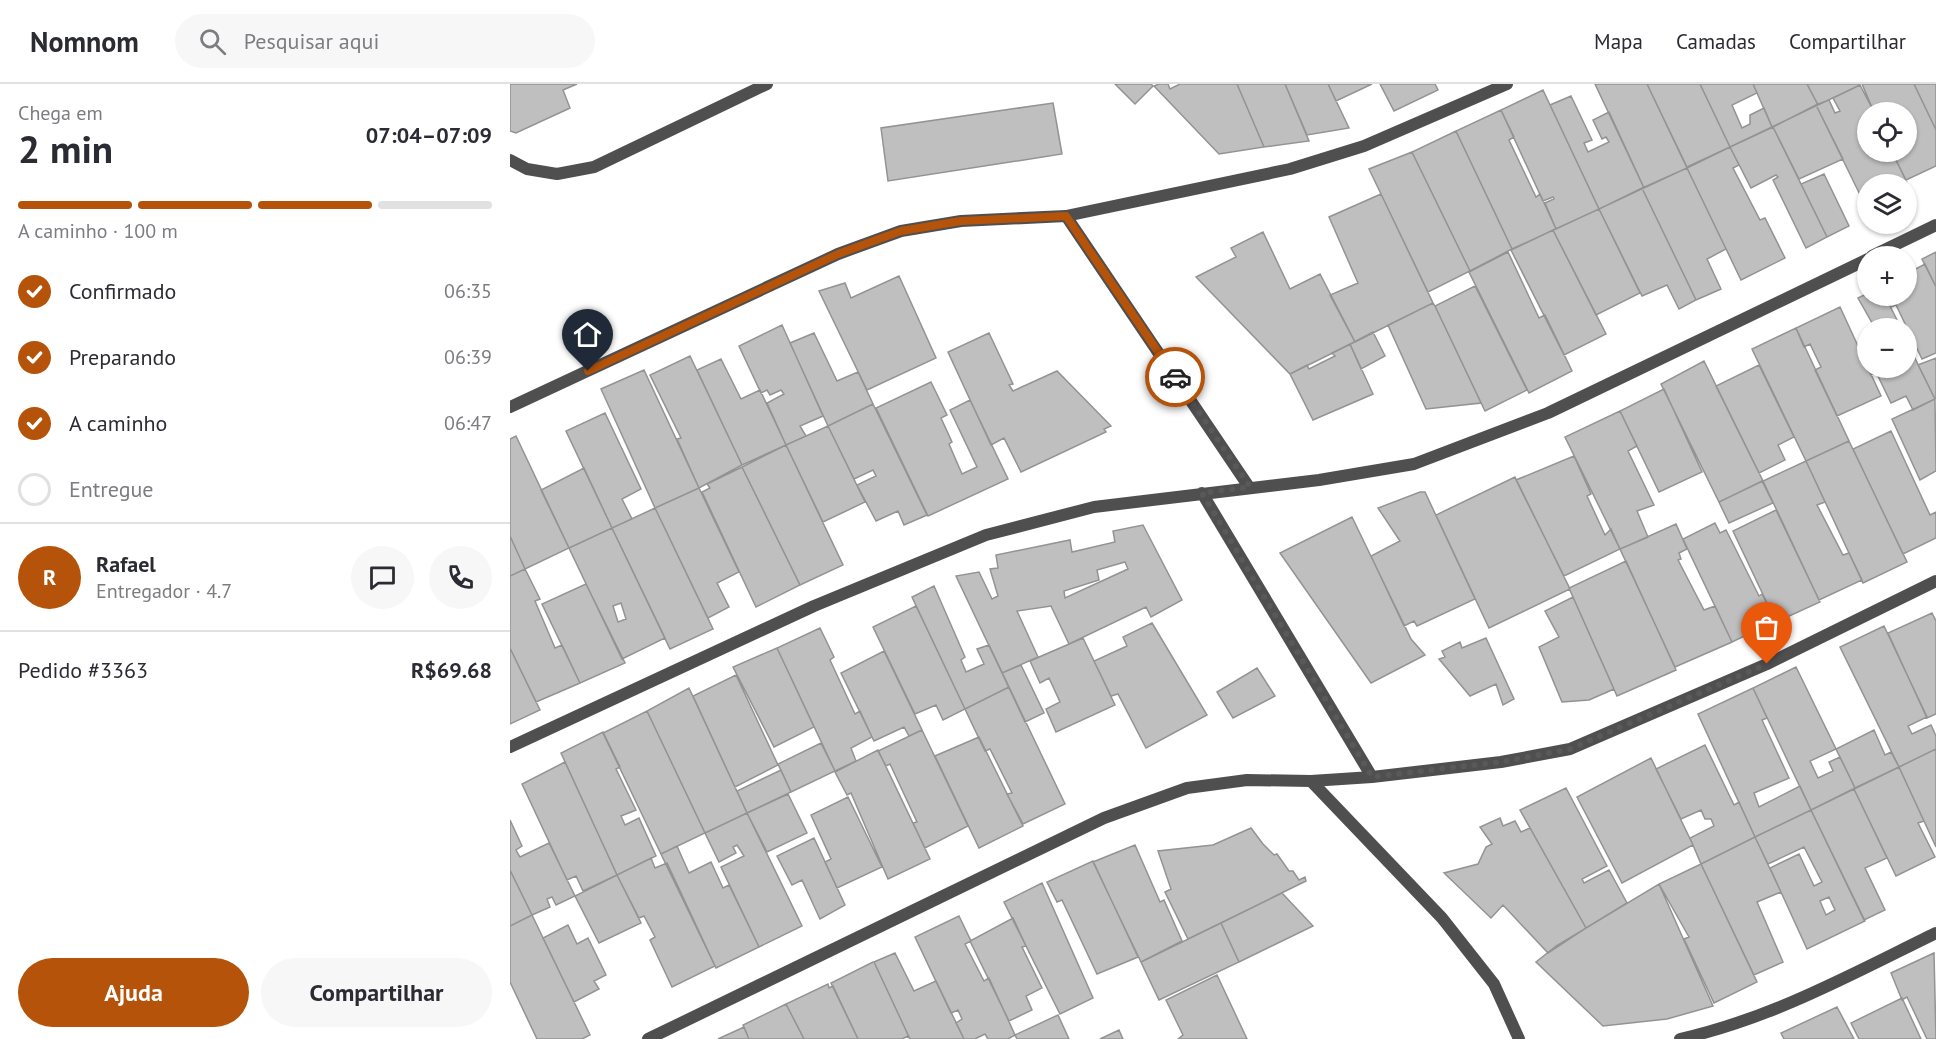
<!DOCTYPE html>
<html lang="pt">
<head>
<meta charset="utf-8">
<style>
	body { margin:0; font-family:"PT Sans",sans-serif; background:#f7f7f7; color:#2b2b33; height:100vh; display:flex; flex-direction:column; font-size:22px; white-space:nowrap }
	* { box-sizing:border-box; margin:0 }
	p { font-size:20px; color:#7c7c81 }
	.icon { flex:none; width:33px; height:33px; fill:none; stroke:currentColor; stroke-width:2; stroke-linecap:round; stroke-linejoin:round }
	.map { position:relative; flex:1; overflow:hidden }
	.drawer { display:flex; flex-direction:column; background:#fff; width:510px }
	.drawer>* { flex:none }
	.controls { position:absolute; left:1347px; top:18px; display:grid; gap:12px }
	.controls a { display:grid; place-items:center; width:60px; height:60px; border-radius:50%; background:#fff; box-shadow:0 2px 4px #0004; font-size:30px }
	.pin { position:absolute; display:grid; place-items:center; width:51px; height:51px; color:#fff; margin:-62px -26px; border-radius:50% 50% 50% 0; rotate:-45deg; box-shadow:0 0 6px #0007 }
	.pin .icon { rotate:45deg }
	.courier { position:absolute; display:grid; place-items:center; width:60px; height:60px; margin:-30px; border:4px solid #b45309; border-radius:50%; background:#fff; color:#222; box-shadow:0 2px 8px #0007 }
	.head em { font-style:normal; font-weight:800 }
	.head div { display:flex; flex-direction:column-reverse }
	.head { display:flex; align-items:center; justify-content:space-between; height:102px; padding:0 18px }
	h1 { font-size:39px; font-weight:800; line-height:45px }
	.bar { display:grid; grid-template-columns:repeat(4,1fr); gap:9px 6px; align-content:center; height:72px; padding:0 18px }
	.bar i { height:8px; border-radius:4px; background:#e1e1e2 }
	.bar .current { background:#b45309 }
	.bar p { grid-column:span 4 }
	.line { display:flex; align-items:center; gap:15px; padding:0 18px; border-top:2px solid #e1e1e2 }
	.line div { flex:1 }
	.round { display:grid; place-items:center; flex:none; width:63px; height:63px; border-radius:32px; background:#f7f7f7 }
	ol { padding:0 18px; list-style:none }
	li { display:flex; align-items:center; gap:18px; height:66px }
	li p { margin-inline-start:auto }
	li .icon { padding:6px; border-radius:50%; background:#b45309; color:#fff; stroke-width:4 }
	li:last-child { color:#7c7c81 }
	li i { width:33px; height:33px; border:3px solid #e1e1e2; border-radius:50% }
	.cta { display:flex; gap:12px; margin-top:auto; padding:12px 18px }
	.cta a { flex:1; height:69px; border-radius:36px; background:#b45309; color:#fff; font-size:24px; font-weight:800; line-height:69px; text-align:center }
	.cta a+a { background:#f7f7f7; color:#2b2b33 }
	header { display:flex; align-items:center; gap:36px; box-sizing:border-box; height:84px; padding:0 30px; background:#fff; border-bottom:2px solid #e1e1e2 }
	header strong { font-size:28px }
	nav { display:flex; gap:33px; margin-inline-start:auto; font-size:21px }
	.search { width:420px; height:54px; background:#f7f7f7; display:flex; align-items:center; gap:15px; box-sizing:border-box; padding:0 21px; border-radius:33px; color:#7c7c81; font-size:22px }
	main { display:flex; flex:1; min-height:0 }
	.map>svg:first-child { display:block }
	.building { fill:#bfbfbf; stroke:#939393; stroke-width:1.5; fill-rule:evenodd }
	.lines { fill:none; stroke-linecap:round; stroke-linejoin:round }
	.street { stroke:#4f4f4f; stroke-width:12 }
	.done { stroke:#595959; stroke-width:6; stroke-dasharray:0 10.8 }
	.route { stroke:#b45309; stroke-width:8 }
</style>
</head>
<body>
<header>
<strong>Nomnom</strong>
<div class="search"><svg class="icon" aria-label="search" viewBox="0 0 24 24"><circle cx="10" cy="10" r="6"/><path d="M15 15l6 6"/></svg>Pesquisar aqui</div>
<nav><a>Mapa</a><a>Camadas</a><a>Compartilhar</a></nav>
</header>
<main>
<section class="drawer">
<div class="head"><div><h1>2 min</h1><p>Chega em</p></div><em>07:04–07:09</em></div>
<div class="bar"><i class="current"></i><i class="current"></i><i class="current"></i><i></i><p>A caminho · 100 m</p></div>
<ol>
<li><svg class="icon" aria-label="check" viewBox="0 0 24 24"><path d="M5 12l5 5 9-10"/></svg>Confirmado<p>06:35</p></li>
<li><svg class="icon" aria-label="check" viewBox="0 0 24 24"><path d="M5 12l5 5 9-10"/></svg>Preparando<p>06:39</p></li>
<li><svg class="icon" aria-label="check" viewBox="0 0 24 24"><path d="M5 12l5 5 9-10"/></svg>A caminho<p>06:47</p></li>
<li><i></i>Entregue</li>
</ol>
<div class="line" style="height:108px"><b class="round" style="background:#b45309;color:#fff">R</b><div><b>Rafael</b><p>Entregador · 4.7</p></div><a class="round"><svg class="icon" aria-label="chat" viewBox="0 0 24 24"><path d="M4 5h16v11H9l-5 4z"/></svg></a><a class="round"><svg class="icon" aria-label="phone" viewBox="0 0 24 24"><path d="M5 4h4l2 5-3 2q2 4 5 5l2-3 5 2v4C11 20 4 13 5 4z"/></svg></a></div>
<div class="line" style="height:78px"><div>Pedido #3363</div><b>R$69.68</b></div>
<div class="cta"><a>Ajuda</a><a>Compartilhar</a></div>
</section>
<div class="map">
<svg width="1426" height="955" viewBox="0 0 1426 955">
	<rect width="100%" height="100%" fill="#fff"/>
	<path class="building" d="M0 0H67L53 6 60 24 6 49 0 47Z
		M605 0H641L643 2 625 20Z
		M649 0H658L660 5 670 0H727L754 63 709 70 644 2Z
		M727 0H775L799 57 754 63Z
		M775 0H818L839 44 797 51Z
		M818 0H862L826 17Z
		M870 0H925L928 6 884 27Z
		M1085 0H1137L1177 84 1134 104Z
		M1137 0H1190L1220 63 1177 83Z
		M1190 0H1243L1247 9 1222 21 1232 44 1240 40V31L1254 24 1262 43 1220 63Z
		M1243 0H1297L1308 21 1262 43Z
		M1297 0H1350V1L1308 21Z
		M1352 0H1404L1426 46V82L1396 96 1382 68H1396V28H1364Z
		M1404 0H1426V46Z
		M1350 1 1364 28H1358V68H1382L1405 115 1396 119V100H1358V127L1306 21 1319 16 1325 29 1330 27 1323 14Z
		M1033 6 1089 125 1046 145 1035 119 1044 115 1043 113 1033 117 991 26Z
		M1061 12 1082 56 1074 59 1078 68 1099 58 1096 53 1092 55 1083 36 1099 28 1134 104 1089 125 1040 21Z
		M543 19 552 70 378 97 371 44Z
		M1306 21 1333 75 1289 95 1263 43Z
		M991 26 1004 53 999 56 1026 113 1030 110 1046 145 1002 165 946 47Z
		M1263 43 1317 153 1296 164 1263 96 1268 93 1266 91 1241 104 1220 63Z
		M946 47 1002 165 960 187 902 68Z
		M1220 63 1229 81 1223 84 1250 136 1255 134 1275 174 1231 196 1177 84Z
		M902 68 960 187 918 208 859 85Z
		M1177 84 1216 165 1197 175 1211 205 1186 216 1132 104Z
		M1314 90 1339 142 1317 153 1291 100Z
		M1132 104 1186 216 1169 225 1157 201 1132 212 1089 125Z
		M871 110 923 219 845 258 820 211 848 199 819 133Z
		M1089 125 1130 209 1086 231 1043 146Z
		M1043 146 1096 250 1054 271 1001 166Z
		M753 148 780 205 810 190 845 258 780 290 686 193 726 173 721 164Z
		M998 168 1029 234 1035 231 1062 287 1019 309 959 188Z
		M1426 168V203L1412 175Z
		M1415 180 1426 203V269L1412 275 1386 221 1381 223 1375 212H1396V190Z
		M389 192 426 274 357 306 309 207 335 199 341 214Z
		M965 202 1017 306 975 327 925 222Z
		M1358 209 1375 212 1391 244H1365L1348 214Z
		M923 219 925 222 971 319 916 325 878 241Z
		M1330 223 1371 312 1327 332 1305 286 1311 283 1300 260 1294 263 1286 244Z
		M272 241 313 332 290 342 296 352 276 361 257 319 274 310 271 306 260 311 257 306 251 309 229 262Z
		M1286 244 1339 357 1296 377 1242 265Z
		M863 248 875 272 851 285 840 260Z
		M304 249 327 297 348 288 363 320 318 342 280 259Z
		M479 249 503 300 499 301 503 307 547 287 601 342 594 345 596 348 511 388 494 354 481 361 438 268Z
		M1396 256 1425 315 1403 326 1396 312 1381 319 1366 288 1361 291 1358 284H1396Z
		M840 260 863 310 803 336 780 290 797 281 799 285 825 272 822 269Z
		M180 272 232 381 189 404 167 355 171 354 140 291Z
		M1426 274V314L1425 315 1408 281Z
		M211 275 231 315 250 306 276 361 232 381 187 286Z
		M1194 277 1253 397 1209 418 1151 300Z
		M1249 281 1284 353 1268 361 1275 376 1249 389 1206 302Z
		M134 286 189 404 145 424 91 305Z
		M421 298 437 331 431 334 442 358 439 360 452 390 467 383 440 326 460 316 498 395 418 432 366 324Z
		M1154 305 1192 388 1149 408 1110 327Z
		M1425 315 1426 387 1410 396 1382 335Z
		M363 320 417 431 394 441 388 427 366 437 347 401 366 392 363 386 344 395 318 342Z
		M1110 327 1127 362 1118 367 1144 421 1127 427 1138 453 1110 465 1055 353Z
		M95 329 131 405 112 415 122 435 102 444 56 347Z
		M318 342 355 418 313 438 276 361Z
		M1381 347 1420 431 1426 428V454L1393 470 1343 365Z
		M6 352 59 464 15 485 0 452V355Z
		M1339 357 1397 478 1353 499 1296 377Z
		M276 361 333 481 290 501 232 383Z
		M1064 372 1081 410 1077 412 1095 451 1101 445 1110 465 1054 492 1006 396Z
		M1296 377 1315 418 1307 421 1333 471 1339 469 1352 496 1309 516 1253 397Z
		M232 383 290 501 246 523 192 408 200 404 197 400Z
		M74 384 102 444 59 464 31 406Z
		M1005 393 1060 505 979 544 926 431Z
		M1252 397 1263 419 1219 439 1209 418Z
		M189 404 229 488 207 499 219 523 198 534 145 424Z
		M910 408H915L965 515 907 542 904 537 894 542 861 472 890 457 868 424Z
		M145 424 203 545 160 565 102 444Z
		M1266 426 1310 518 1266 538 1223 447Z
		M842 433 901 555 915 571 861 599 770 469Z
		M1205 439 1210 449 1216 446 1249 512 1252 510 1266 537 1222 558 1173 455Z
		M1166 440 1177 465 1169 469 1171 475 1168 476 1194 526 1205 522 1222 558 1165 583 1110 465Z
		M633 441 672 516 641 533 636 523 559 560 541 522 507 527 528 573 492 589 446 492 469 488 482 515 488 512 480 485 488 484 486 471 560 456 562 468 605 458 603 447ZM615 478 618 485 555 514 554 507 589 496 587 486Z
		M102 444 155 554 112 575 59 464ZM111 519 116 535 108 538 103 522Z
		M0 452 15 485 0 492Z
		M1116 477 1166 586 1107 612 1059 504Z
		M15 485 30 515 25 517 45 564 52 561 70 599 26 618 0 564V492Z
		M76 500 115 579 70 599 32 520Z
		M424 502 455 573 451 576 456 588 474 580 467 565 479 561 499 603 455 625 402 513Z
		M1063 513 1104 605 1079 616 1052 618 1029 563 1049 553 1035 527Z
		M406 522 455 625 433 636 426 621 405 630 363 543Z
		M1422 529 1426 537V630L1417 634 1378 549Z
		M642 539 697 631 636 664 608 610 601 612 584 577 617 562 613 553Z
		M1374 542 1417 633 1398 642 1402 650 1421 641 1426 652V665L1389 683 1330 563Z
		M310 544 324 573 320 576 345 630 350 627 362 653 341 664 346 677 325 687 267 564Z
		M573 554 605 621 546 648 536 625 550 618 539 594 530 599 520 577Z
		M976 554 1004 615 993 621 986 600 960 612 929 575 935 573 932 567 950 558 952 564Z
		M0 564 30 626 0 640Z
		M267 564 304 643 264 663 223 583Z
		M374 567 412 646 399 652 394 643 364 657 331 589Z
		M511 581 534 629 515 638 492 589Z
		M1286 583 1326 665 1300 677 1308 694 1323 687 1319 678 1330 673 1345 704 1301 726 1243 604Z
		M747 584 765 612 723 634 707 608Z
		M226 591 268 681 225 703 183 612Z
		M499 603 555 720 513 740 497 710 502 709 480 665 475 667 455 625Z
		M179 604 237 729 195 749 137 627Z
		M1243 604 1257 634 1252 636 1279 694 1244 709 1249 723 1290 702 1301 726 1245 753 1188 630Z
		M137 627 195 749 151 770 93 649Z
		M412 646 458 742 415 764 403 739 407 738 380 680 376 682 368 667Z
		M1364 646 1375 671 1381 668 1389 683 1345 704 1326 665Z
		M93 648 110 683 106 685 126 726 111 732 115 741 129 734 146 772 107 791 51 669Z
		M469 653 513 742 469 764 425 672Z
		M311 659 325 687 281 708 268 680Z
		M1195 661 1224 721 1229 718 1245 753 1191 780 1180 754 1204 742 1201 735H1195L1191 726 1171 735 1146 685Z
		M1426 665V763L1389 683Z
		M368 666 420 775 378 795 341 709 337 711 325 688Z
		M1141 674 1183 761 1112 799 1067 713Z
		M55 678 107 791 73 807 66 792 57 796 12 700Z
		M1389 683 1414 737 1408 739 1425 773 1386 792 1344 705Z
		M271 686 281 708 237 729 227 707Z
		M1056 704 1097 782 1072 795 1074 799 1099 786 1117 819 1076 844 1010 726Z
		M1344 705 1377 774 1355 784 1375 826 1354 836 1301 726Z
		M278 710 297 749 257 768 237 729Z
		M338 713 372 783 327 804 315 778 321 775 301 731Z
		M1301 726 1355 837 1297 865 1260 784 1289 770 1304 802 1312 798 1294 763 1258 780 1245 753ZM1319 813 1325 826 1316 831 1310 817Z
		M237 729 292 842 249 863 211 783 234 772 227 761 223 763 226 769 209 778 195 749Z
		M990 734 993 742 1005 737 1011 748 1020 744 1076 844 1038 869 993 821 981 834 934 789 968 780 976 763 982 760 970 743Z
		M0 736 12 762 6 766 10 773 39 759 65 812 46 821 42 813 37 815 40 823 22 831 0 786Z
		M741 744 753 760 764 771 767 770 779 787H783L789 796 795 793 796 797 678 855 655 808 661 805 648 767 703 761Z
		M1245 753 1271 808 1247 818 1273 878 1244 891 1191 780Z
		M304 754 335 821 310 835 292 796 282 801 267 772Z
		M625 761 650 818 654 816 672 857 631 878 583 778Z
		M167 762 179 789 201 778 213 804 219 801 249 863 206 884 151 770Z
		M141 774 145 784 157 779 205 882 162 903 140 856 145 853 134 832 129 834 107 791Z
		M583 777 628 873 587 890 552 816 547 818 537 798Z
		M1191 780 1247 898 1204 919 1174 855 1179 853 1149 800Z
		M0 786 22 831 0 842Z
		M107 791 131 839 89 859 65 812Z
		M532 799 583 914 550 930 494 818Z
		M1149 800 1203 922 1157 935 1093 942 1026 878 1046 862Z
		M772 809 803 842 729 878 711 839Z
		M22 831 80 951 72 955H27L0 898V842Z
		M449 832 461 857 455 860 474 897 479 894 505 951 498 955H478L475 950 465 955H454L446 939 452 935 448 926 441 929 405 853Z
		M503 834 516 862 512 863 532 904 516 912 522 926 499 937 460 857Z
		M711 839 729 878 649 916 631 878Z
		M58 841 67 860 78 854 96 891 84 897 89 905 64 918 33 854Z
		M385 869 404 907 426 897 454 955H400L364 878Z
		M1424 869 1426 955H1417L1397 913 1392 916 1381 889Z
		M363 878H364L400 955 398 952 392 955H348L321 899Z
		M707 891 737 955H668L673 951 656 916Z
		M318 900 319 904 323 902 348 955H294L276 920Z
		M1392 914 1411 955H1349L1341 939Z
		M276 920 294 955H239L233 941Z
		M1327 923 1344 955H1274L1271 949Z
		M548 931 559 955H507L505 951Z
		M234 943 239 955H208Z
		M609 946 613 955H590Z"/>
	<g class="lines">
		<path class="street" d="M0 76 17 85 47 90 84 83 257 0
			M556 132 739 403
			M1362 172 1426 141
			M0 323 328 170 391 147 451 137 556 132 780 85 854 62 997 0
			M692 409 862 693
			M0 663 304 522 476 451 584 423 809 396 904 380 1038 329 1358 175
			M801 697 932 834 984 900 1009 955
			M138 955 594 734 677 704 737 696 801 697 862 693 991 678 1060 665 1257 580 1426 497
			M1170 955C1263 934 1342 890 1426 849"/>
	</g>
	<g class="lines">
		<path class="done" d="M665 293 740 403 692 409 862 693 991 678 1060 665 1257 580"/>
		<path class="route" d="M78 287 328 170 391 147 451 137 556 132 665 293"/>
	</g>
</svg>
<div class="controls">
<a><svg class="icon" aria-label="locate" viewBox="0 0 24 24"><circle cx="12" cy="12" r="6"/><path d="M12 2v4M12 18v4M2 12h4M18 12h4"/></svg></a>
<a><svg class="icon" aria-label="layers" viewBox="0 0 24 24"><path d="M12 4l9 5-9 5-9-5zM3 14l9 5 9-5"/></svg></a>
<a>+</a>
<a>−</a>
</div>
<div class="pin" style="left:1257px;top:580px;background:#ea580c"><svg class="icon" aria-label="bag" viewBox="0 0 24 24"><path d="M5 8h14l-1 12H6zM9 8a3 3 0 0 1 6 0"/></svg></div>
<div class="pin" style="left:78px;top:287px;background:#1f2937"><svg class="icon" aria-label="home" viewBox="0 0 24 24"><path d="M3 11l9-7 9 7M6 9v11h12V9"/></svg></div>
<div class="courier" style="left:665px;top:293px"><svg class="icon" aria-label="car" viewBox="0 0 24 24"><path d="M5 17H2v-5l4-1 3-4h7l3 4 3 1v5h-3M9 17h6M6 11h13"/><circle cx="7" cy="17" r="2"/><circle cx="17" cy="17" r="2"/></svg></div>
</div>
</main>
</body>
</html>
